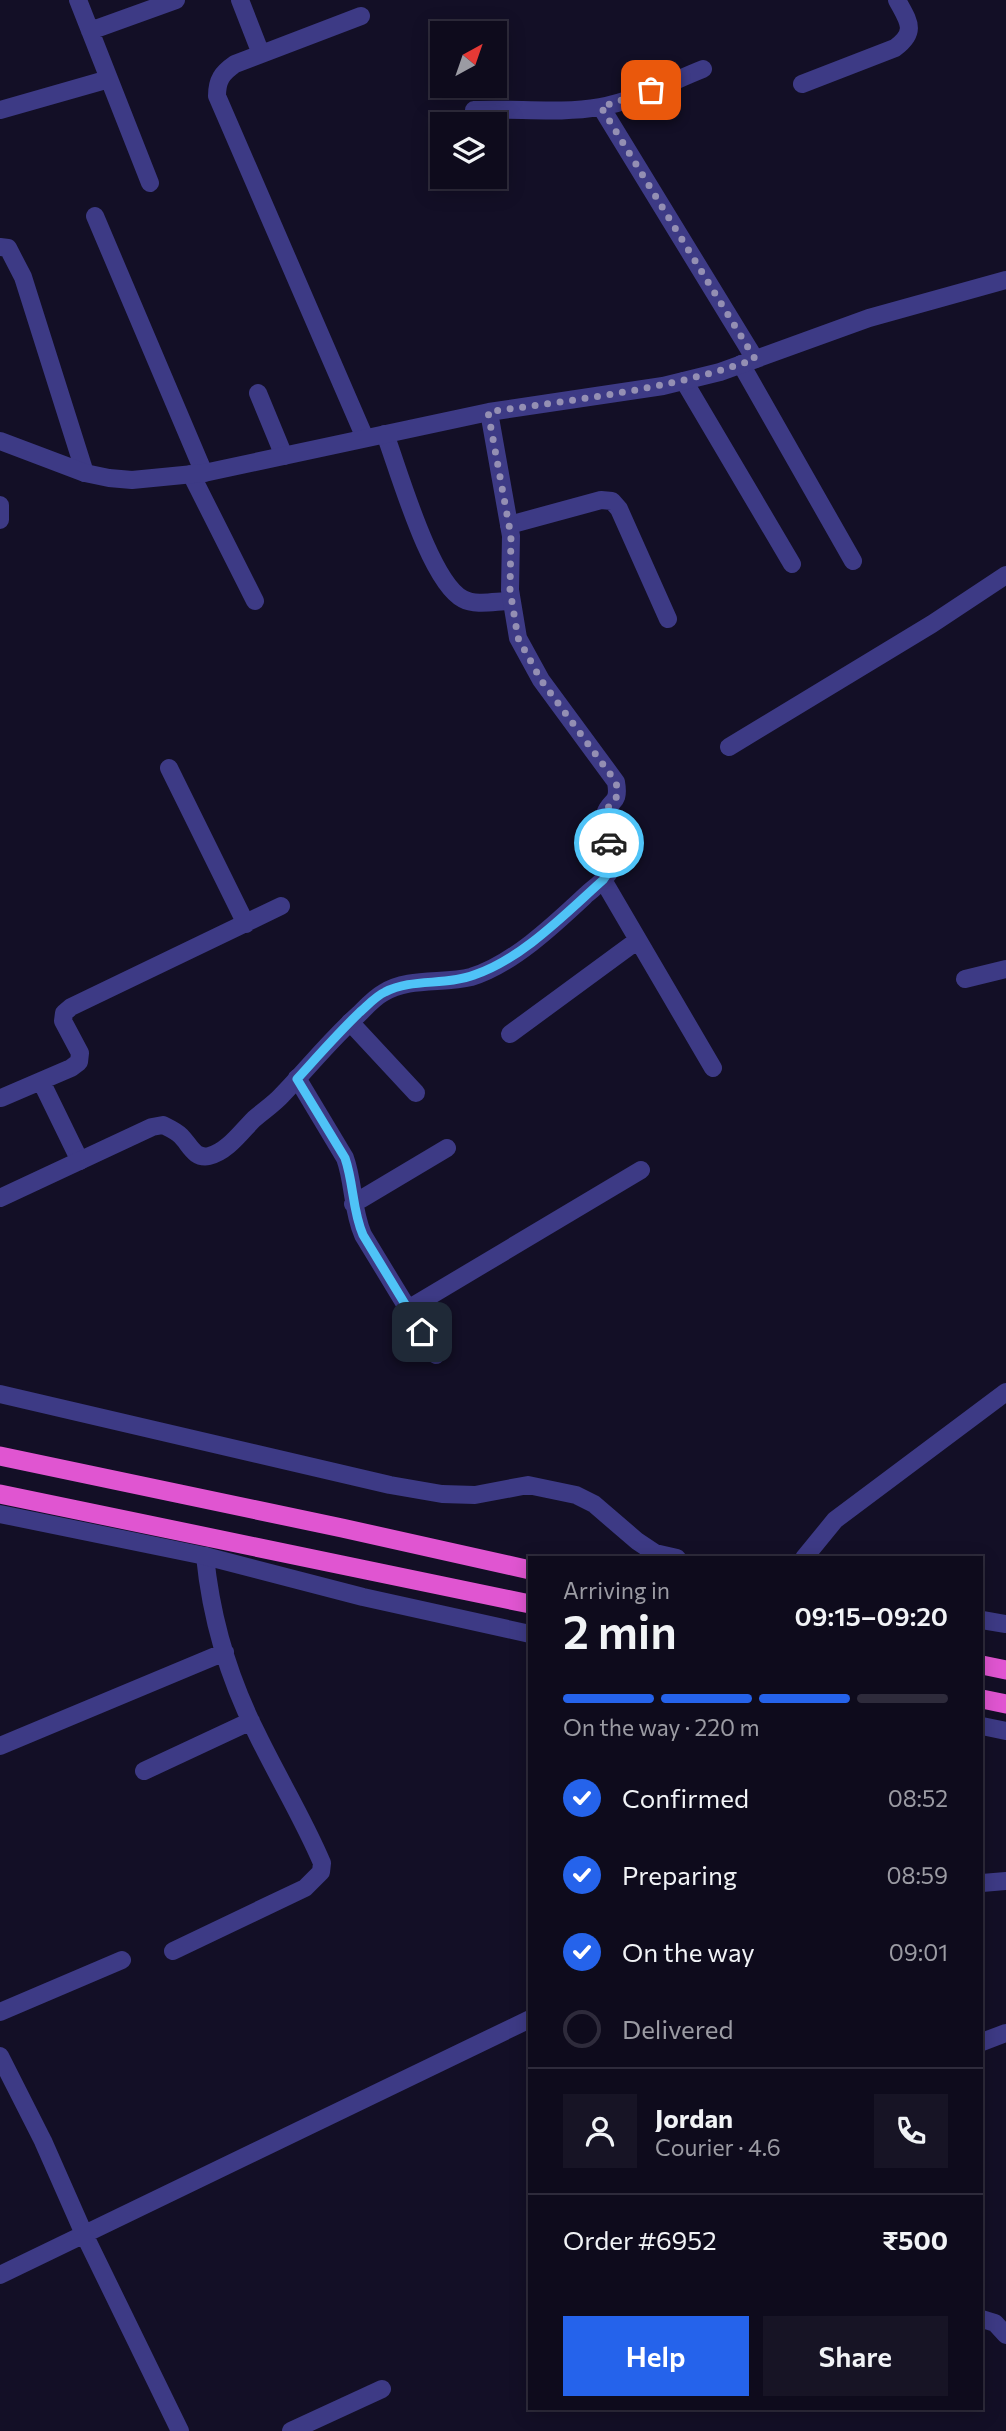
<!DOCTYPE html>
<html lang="en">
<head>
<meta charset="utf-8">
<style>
	body { margin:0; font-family:Commissioner,sans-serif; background:#171425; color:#f1f3f6; height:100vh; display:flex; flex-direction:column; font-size:26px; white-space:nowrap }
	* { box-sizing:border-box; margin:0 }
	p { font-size:23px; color:#9b9ba3 }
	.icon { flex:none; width:38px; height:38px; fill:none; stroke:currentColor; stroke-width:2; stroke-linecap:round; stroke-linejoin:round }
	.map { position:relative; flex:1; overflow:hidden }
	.side { position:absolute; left:528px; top:1556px; width:455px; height:854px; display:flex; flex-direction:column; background:#0e0b1c; border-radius:0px; box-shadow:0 4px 18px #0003,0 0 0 2px #2e2b3b }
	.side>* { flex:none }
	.needle { width:46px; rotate:40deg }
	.controls { position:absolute; left:430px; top:21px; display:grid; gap:14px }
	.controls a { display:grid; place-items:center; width:77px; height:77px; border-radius:0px; background:#0e0b1c; box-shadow:0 4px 18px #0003,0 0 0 2px #2e2b3b; font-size:35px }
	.pin { position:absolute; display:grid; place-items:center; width:60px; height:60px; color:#fff; margin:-30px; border-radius:14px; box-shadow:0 4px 10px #0006 }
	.courier { position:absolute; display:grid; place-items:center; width:70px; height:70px; margin:-35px; border:5px solid #4fc3f7; border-radius:50%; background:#fff; color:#222; box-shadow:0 2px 9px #0007 }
	.head em { font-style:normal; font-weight:600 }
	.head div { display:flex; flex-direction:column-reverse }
	.head { display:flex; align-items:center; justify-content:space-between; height:119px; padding:0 35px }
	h1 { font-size:46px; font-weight:600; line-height:52px }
	.bar { display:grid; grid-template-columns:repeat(4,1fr); gap:10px 7px; align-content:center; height:84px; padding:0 35px }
	.bar i { height:9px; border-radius:5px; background:#2e2b3b }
	.bar .active { background:#2563eb }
	.bar p { grid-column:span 4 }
	.line { display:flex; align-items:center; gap:18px; padding:0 35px; border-top:2px solid #2e2b3b }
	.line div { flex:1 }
	.round { display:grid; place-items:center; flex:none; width:74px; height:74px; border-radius:0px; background:#171425 }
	ol { padding:0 35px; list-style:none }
	li { display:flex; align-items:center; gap:21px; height:77px }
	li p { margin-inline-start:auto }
	li .icon { padding:7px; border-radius:50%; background:#2563eb; color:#fff; stroke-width:4 }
	li:last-child { color:#9b9ba3 }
	li i { width:38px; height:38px; border:4px solid #2e2b3b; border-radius:50% }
	.button { display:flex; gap:14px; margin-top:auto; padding:14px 35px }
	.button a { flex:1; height:80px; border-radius:0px; background:#2563eb; color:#fff; font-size:28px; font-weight:600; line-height:80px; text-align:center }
	.button a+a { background:#171425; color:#f1f3f6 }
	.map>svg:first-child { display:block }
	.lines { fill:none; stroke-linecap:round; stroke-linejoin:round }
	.minor { stroke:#3d3a85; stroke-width:18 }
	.tertiary { stroke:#3d3a85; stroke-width:18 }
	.trunk { stroke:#e055d1; stroke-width:19 }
	.done { stroke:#948fb3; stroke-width:7; stroke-dasharray:0 12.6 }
	.route { stroke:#4fc3f7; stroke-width:9 }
</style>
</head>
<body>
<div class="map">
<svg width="1006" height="2431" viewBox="0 0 1006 2431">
	<rect width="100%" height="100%" fill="#130f26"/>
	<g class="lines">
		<path class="minor" d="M78 0 150 183
			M240 0 261 54
			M361 16 235 64C222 73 217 80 217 96L365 438
			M90 31 176 0
			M802 84 895 48C918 31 908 21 897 0
			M601 107 755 359
			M0 110 109 79
			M474 110C516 108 559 114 600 107 635 101 670 82 703 69
			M95 216 204 473
			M0 247 8 248 23 277 85 473
			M741 364 853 561
			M684 381 792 564
			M258 393 284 456
			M385 434C399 471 430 582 463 599 476 606 496 601 511 601
			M191 474 255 601
			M0 505V520
			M509 525 601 500 612 501 619 509 668 619
			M729 747 932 624 1006 575
			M169 768 246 924
			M603 880 713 1068
			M965 979 1006 969
			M350 1022 416 1093
			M510 1034 638 940
			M297 1078 345 1158C354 1183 352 1210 363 1235L436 1355
			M41 1081 80 1161
			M1 1098 71 1068 79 1062 80 1053 63 1021 64 1013 71 1007 281 906
			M353 1204 447 1148
			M408 1309 641 1170
			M0 1394 390 1485 442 1494 475 1495 528 1485 576 1495 594 1504 637 1541 655 1553 677 1558
			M982 1620 1006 1624
			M0 1746 225 1652
			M144 1771 251 1721
			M982 1883 1006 1881
			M173 1951 305 1888 321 1872 322 1863C303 1818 277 1776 256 1732 229 1678 211 1617 205 1556
			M0 2012 122 1960
			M982 2042 1006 2033
			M0 2056 43 2141 84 2234 180 2431
			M0 2275 530 2019
			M982 2319 995 2323 1006 2335
			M291 2431 382 2389"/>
		<path class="tertiary" d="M0 441 85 473 109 478 132 480 204 473 489 412 663 386 720 372 869 318 1006 280
			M0 1198 152 1127 163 1125C169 1128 176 1131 181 1136 190 1145 194 1159 209 1156 227 1152 241 1132 254 1119 263 1111 274 1104 282 1095 308 1068 331 1039 359 1014 366 1007 374 998 383 993 408 977 443 984 471 977 512 965 556 923 587 894 595 887 605 880 610 871 619 852 599 833 605 814 610 799 620 805 616 782L541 680 518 638 510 590 511 536 489 412
			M0 1514 205 1556 363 1597 530 1634
			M804 1558 835 1520 1006 1392
			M982 1726 1006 1731"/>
		<path class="trunk" d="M0 1456 342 1528 530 1570
			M0 1494 530 1604
			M982 1665 1006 1670
			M982 1699 1006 1704"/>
	</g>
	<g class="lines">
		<path class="done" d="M609 843C606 834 601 822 605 813 612 798 620 804 616 782L541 680 518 638 510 590 511 536 488 412C578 399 669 390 755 359L601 107 651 90"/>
		<path class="route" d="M422 1332 363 1235C352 1210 354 1184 345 1158L297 1079C318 1056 338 1033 360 1012 368 1005 376 996 385 992 412 978 445 986 474 975 522 959 566 913 603 880 613 867 613 858 609 843"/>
	</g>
</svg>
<div class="controls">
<a><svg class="needle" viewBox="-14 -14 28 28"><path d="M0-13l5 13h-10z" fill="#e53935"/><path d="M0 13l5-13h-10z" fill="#9b9ba3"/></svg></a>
<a><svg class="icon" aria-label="layers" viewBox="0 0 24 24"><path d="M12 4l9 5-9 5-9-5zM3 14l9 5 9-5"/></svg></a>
</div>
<div class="pin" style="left:651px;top:90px;background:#ea580c"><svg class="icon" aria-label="bag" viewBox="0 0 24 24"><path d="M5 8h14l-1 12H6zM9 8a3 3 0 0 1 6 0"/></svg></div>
<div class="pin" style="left:422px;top:1332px;background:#1f2937"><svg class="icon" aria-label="home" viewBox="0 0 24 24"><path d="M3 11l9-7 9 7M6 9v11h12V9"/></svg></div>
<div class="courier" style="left:609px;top:843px"><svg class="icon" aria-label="car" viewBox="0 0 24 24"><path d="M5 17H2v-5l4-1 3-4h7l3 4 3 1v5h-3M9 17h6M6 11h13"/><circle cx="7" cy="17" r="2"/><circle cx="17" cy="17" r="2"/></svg></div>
<section class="side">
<div class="head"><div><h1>2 min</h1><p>Arriving in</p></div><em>09:15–09:20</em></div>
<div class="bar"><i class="active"></i><i class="active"></i><i class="active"></i><i></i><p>On the way · 220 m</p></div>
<ol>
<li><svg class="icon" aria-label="check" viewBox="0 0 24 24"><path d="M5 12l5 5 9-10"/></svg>Confirmed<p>08:52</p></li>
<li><svg class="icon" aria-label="check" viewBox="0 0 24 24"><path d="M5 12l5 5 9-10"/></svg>Preparing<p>08:59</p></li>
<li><svg class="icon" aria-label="check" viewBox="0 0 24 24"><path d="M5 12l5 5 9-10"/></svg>On the way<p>09:01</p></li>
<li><i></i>Delivered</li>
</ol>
<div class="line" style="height:126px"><a class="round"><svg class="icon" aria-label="person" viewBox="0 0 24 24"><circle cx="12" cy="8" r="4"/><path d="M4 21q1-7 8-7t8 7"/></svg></a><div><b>Jordan</b><p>Courier · 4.6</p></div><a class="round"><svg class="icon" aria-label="phone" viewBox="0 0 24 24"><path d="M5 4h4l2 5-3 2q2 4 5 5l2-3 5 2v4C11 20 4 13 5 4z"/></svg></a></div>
<div class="line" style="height:91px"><div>Order #6952</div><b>₹500</b></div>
<div class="button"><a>Help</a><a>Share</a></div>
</section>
</div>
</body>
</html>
